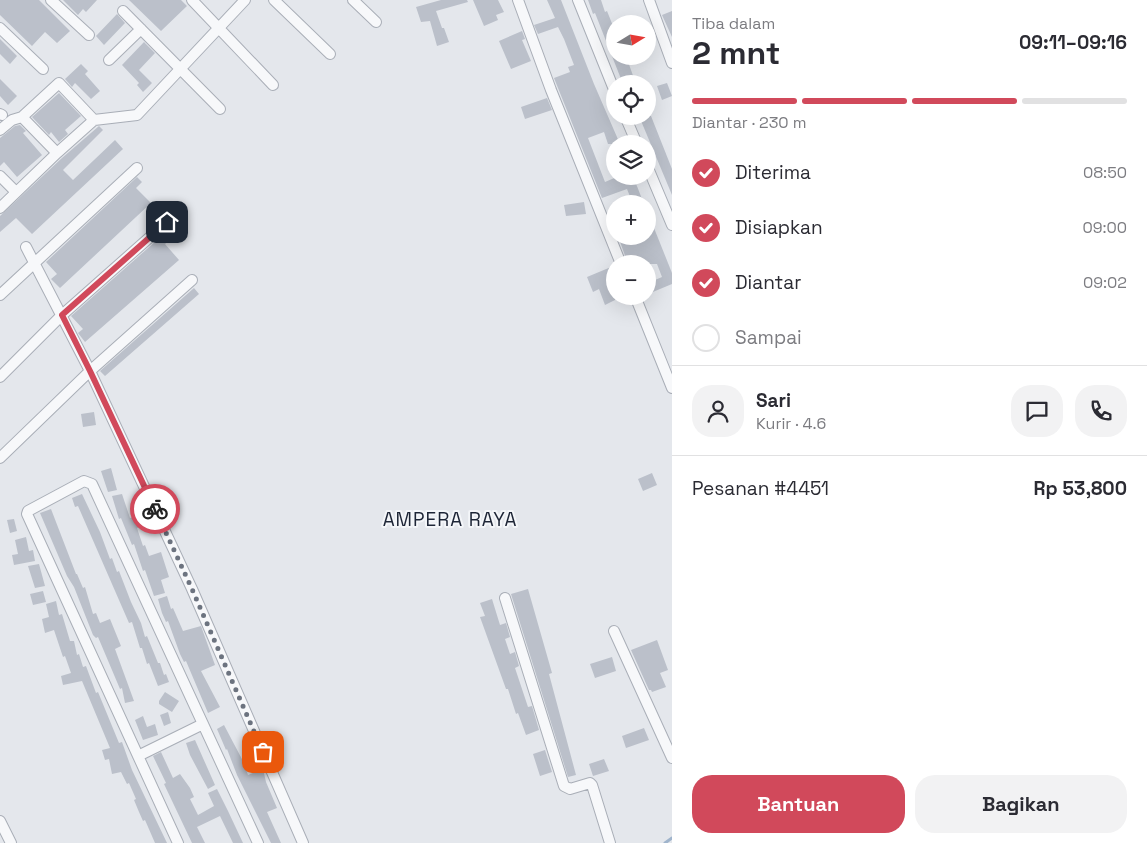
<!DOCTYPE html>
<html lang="id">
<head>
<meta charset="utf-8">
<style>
	body { margin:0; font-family:"Space Grotesk",sans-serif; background:#f2f2f3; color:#2b2b33; height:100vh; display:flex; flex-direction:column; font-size:19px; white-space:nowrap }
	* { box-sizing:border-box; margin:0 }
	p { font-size:16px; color:#7c7c81 }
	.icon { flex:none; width:28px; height:28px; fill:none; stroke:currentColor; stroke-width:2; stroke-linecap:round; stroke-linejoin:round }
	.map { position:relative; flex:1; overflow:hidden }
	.panel { display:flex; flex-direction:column; background:#fff; width:475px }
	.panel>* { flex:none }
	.needle { width:32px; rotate:79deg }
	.buttons { position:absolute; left:606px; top:15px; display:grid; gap:10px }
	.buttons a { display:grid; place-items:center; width:50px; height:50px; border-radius:50%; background:#fff; box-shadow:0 5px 20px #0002; font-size:25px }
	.pin { position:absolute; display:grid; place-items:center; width:42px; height:42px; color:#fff; margin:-21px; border-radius:10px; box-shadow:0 2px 8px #0006 }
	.courier { position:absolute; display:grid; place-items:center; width:50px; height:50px; margin:-25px; border:4px solid #d1495b; border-radius:50%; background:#fff; color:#222; box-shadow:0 1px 6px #0007 }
	.overview em { font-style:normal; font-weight:600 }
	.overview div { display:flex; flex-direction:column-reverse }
	.overview { display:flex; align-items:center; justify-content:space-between; height:85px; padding:0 20px }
	h1 { font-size:32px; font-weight:600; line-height:38px }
	.bar { display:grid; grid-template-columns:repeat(4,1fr); gap:8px 5px; align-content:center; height:60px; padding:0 20px }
	.bar i { height:6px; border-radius:4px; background:#e1e1e2 }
	.bar .on { background:#d1495b }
	.bar p { grid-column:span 4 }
	.line { display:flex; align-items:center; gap:12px; padding:0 20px; border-top:1px solid #e1e1e2 }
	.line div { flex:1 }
	.round { display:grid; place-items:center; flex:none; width:52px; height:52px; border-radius:20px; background:#f2f2f3 }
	ol { padding:0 20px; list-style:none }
	li { display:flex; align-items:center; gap:15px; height:55px }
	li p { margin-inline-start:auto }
	li .icon { padding:5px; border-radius:50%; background:#d1495b; color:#fff; stroke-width:4 }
	li:last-child { color:#7c7c81 }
	li i { width:28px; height:28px; border:2px solid #e1e1e2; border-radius:50% }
	.button { display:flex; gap:10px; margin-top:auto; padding:10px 20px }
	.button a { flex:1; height:58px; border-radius:20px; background:#d1495b; color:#fff; font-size:20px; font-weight:600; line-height:58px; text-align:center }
	.button a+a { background:#f2f2f3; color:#2b2b33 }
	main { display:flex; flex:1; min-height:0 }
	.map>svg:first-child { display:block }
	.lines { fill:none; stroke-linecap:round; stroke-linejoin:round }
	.stream { stroke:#9fb4cc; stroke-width:3 }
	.building { fill:#bbc0ca }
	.street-casing { stroke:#a9aeb7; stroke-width:12 }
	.street { stroke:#f7f8fa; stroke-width:10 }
	.done { stroke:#6c737f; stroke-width:5; stroke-dasharray:0 9 }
	.route { stroke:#d1495b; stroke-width:6 }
	.labels { text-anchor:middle; stroke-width:4; stroke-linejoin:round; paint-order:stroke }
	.quarter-label { font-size:19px; letter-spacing:1px; fill:#1d2536; stroke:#f4f6f9 }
</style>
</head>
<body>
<main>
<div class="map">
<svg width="672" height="843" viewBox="0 0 672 843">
	<rect width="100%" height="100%" fill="#e4e7ec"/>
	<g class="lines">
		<path class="stream" d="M665 843 672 838"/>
	</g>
	<path class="building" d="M0 0H39L70 31 57 43 45 32 32 46 0 15Z
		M63 0H97L86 12 83 9 78 15Z
		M129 0H181L187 6 161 31Z
		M441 0H467L468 2 436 11 442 28H444L449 42 437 46 430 21 421 22 416 7Z
		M473 0H498L504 12 496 15 498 20 484 26Z
		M547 0H561L594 84 620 144H608L604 132 588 138 605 182 619 176H633L644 204H633L627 189 602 198 554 78 570 72 568 67 574 65 564 39 558 27 538 34 534 25 555 18Z
		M588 0H601L605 12 607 11 615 31V56H626L636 84H623L595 13 593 14Z
		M672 11V37L662 15Z
		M117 14 125 23 104 45 96 36Z
		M522 31 525 39 522 40 531 61 511 69 499 41Z
		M0 39 17 56 10 64 0 54Z
		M144 42 155 53 139 70 152 83 143 92 137 85 139 83 122 65Z
		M81 64 88 71 85 74 100 91 91 99 75 83 72 87 65 79Z
		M0 79 17 96 8 105 0 96Z
		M667 83 672 96 662 100 657 86Z
		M59 93 81 116 65 130 68 134 59 142 51 132 49 135 32 117Z
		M547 98 552 110 525 119 521 107Z
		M639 116H651L672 169V195Z
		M20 125 26 131 23 133 42 155 17 177 4 162 0 166V138L15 126Z
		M99 126 103 130 63 170 73 180 115 140 123 149 32 234 16 218 0 232V216L62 158Z
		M137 177 142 182 136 188 151 203 60 288 51 279 57 274 46 262Z
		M584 202 586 214 566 216 564 205Z
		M648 213 672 273V284L648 294V283L662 277 657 264H628L618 236H629L631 241 648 236Z
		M165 233 171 239 165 244 179 260 85 342 78 333 83 329 71 316Z
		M611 267 615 276V300L605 305 599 289 593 292 587 277Z
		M194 288 199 294 105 376 100 371Z
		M94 412 96 425 83 427 81 414Z
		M111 468 117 490 108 492 101 471Z
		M652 473 657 485 643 491 638 479Z
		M82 494 100 532 110 559 112 558 117 572 119 571 131 602 141 623 145 637 147 636 158 663H160L164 675 166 674 169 682 158 686 149 663 147 664 142 648H140L132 622 129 623 78 506 75 507 72 498Z
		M122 494 130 518 141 515 144 525 137 528 143 546 145 545 149 556 161 552 169 577 161 580 165 593 154 596 145 570 143 571 134 544 132 545 121 518 119 519 112 496Z
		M51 509 76 574H77L83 588 85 587 93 614 96 613 100 623 110 619 121 646 115 649 134 701 125 703 122 688 120 689 98 637 96 638 93 635 74 587 67 576 40 513Z
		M14 519 17 531 10 533 7 520Z
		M26 537 29 551 33 550 35 561 14 565 12 555 18 554 15 540Z
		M39 564 45 586 35 588 28 566Z
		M528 589 552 673 549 674 576 775 568 777 511 594Z
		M43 591 46 602 33 605 30 594Z
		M167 596 171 609 173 608 183 631 201 626 215 665 201 671 220 707 208 713 186 661 184 662 180 654 168 621 166 622 162 613 158 599Z
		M492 599 500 625 506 623 510 637 505 639 510 654 515 652 519 666 515 668 528 707 532 706 539 730 526 735 518 713 516 714 508 689H506L480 617 485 616 480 603Z
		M56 601 59 615 62 614 70 641H74L77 655 79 654 83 667 86 666 96 693 98 692 119 743 122 742 132 770 167 843H155L145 820 143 821 139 812 134 800 136 799 129 783 127 784 121 772 112 774 109 759 105 760 102 750 110 748 82 681 63 685 61 676 71 673 65 656 63 657 54 630 45 633 42 619 49 617 46 604Z
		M657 640 668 670 660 673 666 687 652 692 651 690H649L631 650Z
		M612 657 616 671 595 678 590 664Z
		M165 692 179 701 172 712 159 704V701Z
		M168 712 171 723 164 726 160 715Z
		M143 716 147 727 155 724 158 735 143 740 135 720Z
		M224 725 244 763 248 775 263 769 266 782 277 808 267 812 281 843H271L237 775 227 749 226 750 217 729Z
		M644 728 649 740 626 748 622 736Z
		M195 740 215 785 208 789 190 755 186 743Z
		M545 750 552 772 540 776 533 754Z
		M161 752 173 778 180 774 190 788 194 797 190 799 198 815 214 806 208 793 217 789 228 811 243 843H233L220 816 197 827 205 843H192L164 784 166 783 153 756Z
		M604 759 609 771 593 776 589 764Z"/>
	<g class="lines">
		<g class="street-casing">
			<path id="street" d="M51 0 89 35
				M192 0 273 85
				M274 0 330 54
				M353 0 376 22
				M518 0 551 90 621 264
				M578 0 615 92
				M649 0 672 63
				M123 11 220 109
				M0 28 43 69
				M109 60 141 29
				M0 114 2 115
				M625 116 637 144
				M22 117 57 153
				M0 130 12 120 22 117 59 83 94 120
				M648 168 672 225
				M0 176 16 192
				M0 208 57 153 94 120 137 115 245 0
				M26 247 90 371 192 589 303 843
				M0 295 137 168
				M635 296 672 388
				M0 377 62 315 167 222
				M0 458 90 371 192 280
				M505 598 564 786 570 789 590 783 592 785 610 843
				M614 631 672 758
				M138 756 203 724
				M0 821 11 843
				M178 843 27 514 28 511 84 481 92 484 258 843"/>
		</g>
		<use href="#street" class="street"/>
	</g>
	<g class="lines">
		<path class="done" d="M155 509 192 589 263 752"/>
		<path class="route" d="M155 509 90 371 62 315 167 222"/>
	</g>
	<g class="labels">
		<g class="quarter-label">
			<text x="450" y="526">AMPERA RAYA</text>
		</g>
	</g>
</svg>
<div class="buttons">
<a><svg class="needle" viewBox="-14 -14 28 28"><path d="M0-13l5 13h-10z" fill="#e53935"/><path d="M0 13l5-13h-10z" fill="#7c7c81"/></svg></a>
<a><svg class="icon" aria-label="locate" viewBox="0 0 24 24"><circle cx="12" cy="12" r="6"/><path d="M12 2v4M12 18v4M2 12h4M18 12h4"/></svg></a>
<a><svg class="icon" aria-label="layers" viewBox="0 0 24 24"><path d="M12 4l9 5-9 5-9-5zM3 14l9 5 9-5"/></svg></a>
<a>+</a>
<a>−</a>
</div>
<div class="pin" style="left:263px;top:752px;background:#ea580c"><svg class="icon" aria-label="bag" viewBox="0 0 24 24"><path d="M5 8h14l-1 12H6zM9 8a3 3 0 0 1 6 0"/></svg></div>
<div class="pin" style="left:167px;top:222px;background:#1f2937"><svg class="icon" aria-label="home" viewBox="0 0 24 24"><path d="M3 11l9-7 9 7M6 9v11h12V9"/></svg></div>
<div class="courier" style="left:155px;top:509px"><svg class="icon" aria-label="bike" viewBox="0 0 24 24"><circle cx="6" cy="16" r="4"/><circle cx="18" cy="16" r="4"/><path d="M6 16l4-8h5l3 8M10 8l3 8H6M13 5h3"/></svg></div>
</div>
<section class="panel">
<div class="overview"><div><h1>2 mnt</h1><p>Tiba dalam</p></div><em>09:11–09:16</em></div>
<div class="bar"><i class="on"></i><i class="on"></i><i class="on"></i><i></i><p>Diantar · 230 m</p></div>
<ol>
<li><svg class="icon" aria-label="check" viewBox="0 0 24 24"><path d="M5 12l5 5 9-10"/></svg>Diterima<p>08:50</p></li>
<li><svg class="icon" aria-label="check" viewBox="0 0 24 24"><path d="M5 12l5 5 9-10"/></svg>Disiapkan<p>09:00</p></li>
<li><svg class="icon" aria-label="check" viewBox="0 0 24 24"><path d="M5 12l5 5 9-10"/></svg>Diantar<p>09:02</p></li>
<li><i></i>Sampai</li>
</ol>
<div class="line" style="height:90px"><a class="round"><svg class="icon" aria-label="person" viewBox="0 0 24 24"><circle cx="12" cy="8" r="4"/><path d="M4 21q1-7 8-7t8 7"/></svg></a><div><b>Sari</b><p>Kurir · 4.6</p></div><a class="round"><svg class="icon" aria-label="chat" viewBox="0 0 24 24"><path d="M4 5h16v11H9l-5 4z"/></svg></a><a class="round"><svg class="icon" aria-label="phone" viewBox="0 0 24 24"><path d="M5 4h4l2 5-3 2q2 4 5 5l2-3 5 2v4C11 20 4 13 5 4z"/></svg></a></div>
<div class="line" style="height:65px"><div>Pesanan #4451</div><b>Rp 53,800</b></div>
<div class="button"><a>Bantuan</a><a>Bagikan</a></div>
</section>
</main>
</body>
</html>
